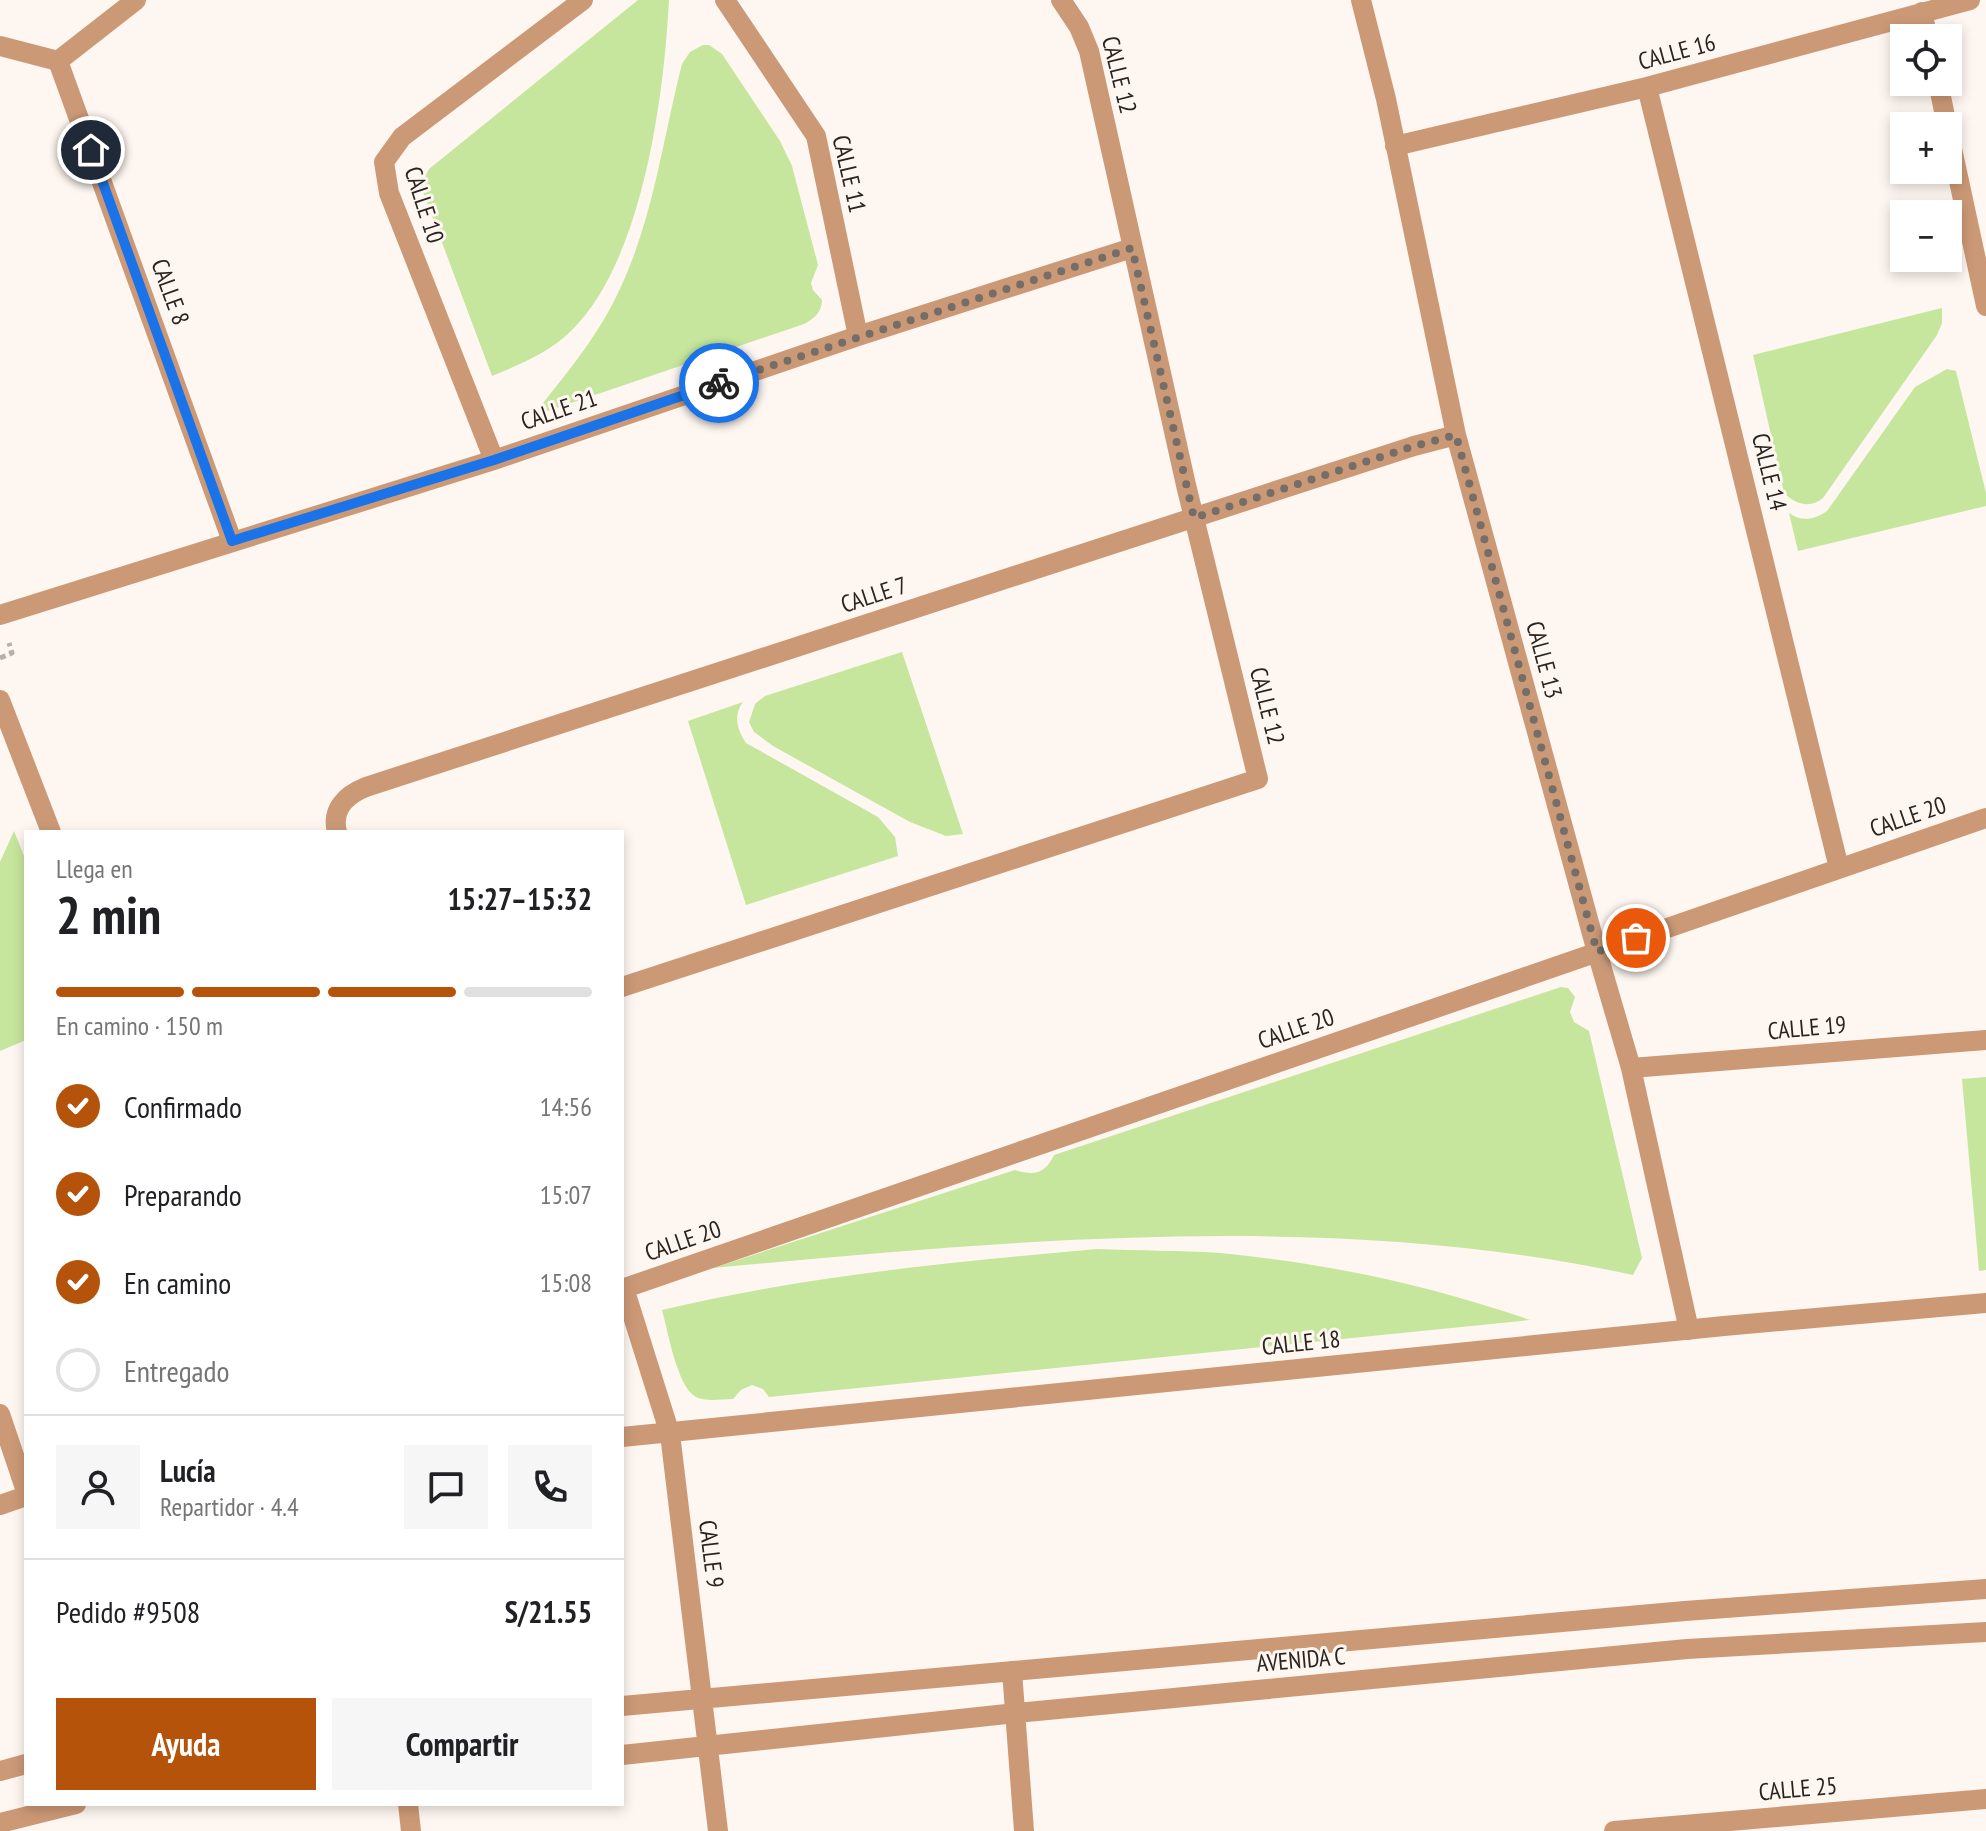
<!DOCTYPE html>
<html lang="es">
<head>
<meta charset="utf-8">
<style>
	body { margin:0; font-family:"PT Sans Narrow",sans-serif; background:#f6f6f6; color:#202124; height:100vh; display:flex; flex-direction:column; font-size:30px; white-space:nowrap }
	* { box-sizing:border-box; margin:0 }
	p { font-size:26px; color:#757577 }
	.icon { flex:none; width:44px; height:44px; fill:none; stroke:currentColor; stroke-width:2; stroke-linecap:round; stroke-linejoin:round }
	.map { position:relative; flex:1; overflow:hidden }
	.sheet { position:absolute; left:24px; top:830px; width:600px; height:976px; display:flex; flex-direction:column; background:#fff; border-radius:0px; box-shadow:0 4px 12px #0003 }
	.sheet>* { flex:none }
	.controls { position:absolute; left:1890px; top:24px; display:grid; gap:16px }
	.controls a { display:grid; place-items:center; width:72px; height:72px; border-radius:0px; background:#fff; box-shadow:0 4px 12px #0003; font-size:40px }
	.pin { position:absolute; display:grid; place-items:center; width:68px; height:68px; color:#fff; margin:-34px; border:4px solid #fff; border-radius:50%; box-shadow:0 2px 8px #0007 }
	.courier { position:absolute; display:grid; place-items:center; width:80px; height:80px; margin:-40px; border:6px solid #1a73e8; border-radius:50%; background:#fff; color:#222; box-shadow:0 2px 10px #0007 }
	.overview em { font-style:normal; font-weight:700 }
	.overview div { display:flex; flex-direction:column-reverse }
	.overview { display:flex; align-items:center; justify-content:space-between; height:136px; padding:0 32px }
	h1 { font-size:52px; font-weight:700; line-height:60px }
	.bar { display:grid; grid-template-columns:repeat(4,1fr); gap:12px 8px; align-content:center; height:96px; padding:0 32px }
	.bar i { height:10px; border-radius:6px; background:#e0e0e0 }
	.bar .active { background:#b45309 }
	.bar p { grid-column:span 4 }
	.line { display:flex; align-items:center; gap:20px; padding:0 32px; border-top:2px solid #e0e0e0 }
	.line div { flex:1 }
	.round { display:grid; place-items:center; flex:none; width:84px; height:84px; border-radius:0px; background:#f6f6f6 }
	ol { padding:0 32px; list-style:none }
	li { display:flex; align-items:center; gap:24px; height:88px }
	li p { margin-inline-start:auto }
	li .icon { padding:8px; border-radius:50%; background:#b45309; color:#fff; stroke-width:4 }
	li:last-child { color:#757577 }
	li i { width:44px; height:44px; border:4px solid #e0e0e0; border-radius:50% }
	.action { display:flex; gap:16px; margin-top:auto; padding:16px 32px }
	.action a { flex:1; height:92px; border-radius:0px; background:#b45309; color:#fff; font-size:32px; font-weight:700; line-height:92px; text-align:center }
	.action a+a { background:#f6f6f6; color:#202124 }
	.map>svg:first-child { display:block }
	.green { fill:#c6e69d }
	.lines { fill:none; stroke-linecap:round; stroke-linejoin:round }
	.path { stroke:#b7afa9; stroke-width:5; stroke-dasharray:6 4; stroke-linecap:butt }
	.street { stroke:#cc9976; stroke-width:20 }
	.done { stroke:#756e68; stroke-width:8; stroke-dasharray:0 14.4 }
	.route { stroke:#1a73e8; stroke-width:10 }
	.labels { text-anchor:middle; stroke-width:6; stroke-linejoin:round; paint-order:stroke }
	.street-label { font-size:24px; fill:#2b241e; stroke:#fef6f0 }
</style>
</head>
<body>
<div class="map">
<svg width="1986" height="1831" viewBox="0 0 1986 1831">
	<rect width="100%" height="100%" fill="#fef6f0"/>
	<path class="green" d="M638 0H669C664 96 643 261 571 331 548 353 521 364 492 376L422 189V182L429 169Z
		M703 45H709L722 54 780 141 792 166 818 265 811 283 813 290 822 300C822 312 814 319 804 324L533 416C563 377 595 341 617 295 653 222 662 142 682 64L690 52Z
		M1942 308V323L1937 335 1823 498C1810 509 1795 504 1784 493L1753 355Z
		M1947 369 1956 371 1986 493V506L1798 551 1789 513C1801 522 1814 520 1827 511L1915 387Z
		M902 652 963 834 946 836 910 822 773 746 754 732 749 722 755 704 765 696Z
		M743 702C733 715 737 730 746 743L878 817 895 837 898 856 746 905 688 721Z
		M14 831 26 861V1040L0 1051V862Z
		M1561 987 1568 988 1575 997 1570 1012 1574 1022 1589 1031 1642 1258 1633 1275C1334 1210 1015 1240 713 1268L1015 1170C1034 1176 1045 1174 1054 1155Z
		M1986 1077V1270L1979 1271 1962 1079Z
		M1097 1249C1138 1251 1179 1250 1220 1253 1326 1263 1429 1285 1530 1320L769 1397 763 1389 752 1385 741 1390 733 1399C721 1399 707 1402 696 1397 677 1387 668 1331 662 1310 805 1276 951 1262 1097 1249Z"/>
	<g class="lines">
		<path class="path" d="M0 658 12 653 9 643"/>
		<path class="street" d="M725 0 816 136 858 336
			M1361 0 1386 99 1456 435 1597 952 1631 1068 1689 1330
			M1922 12 1928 38
			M0 46 58 61 136 0
			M58 61 232 541
			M1938 82 1947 126
			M1647 87 1839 868
			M1948 130 1986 306
			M1395 146 1647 87 1970 0
			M494 460 389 193 384 162 402 137 583 0
			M0 615 494 460 858 336 1132 248
			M0 700 51 832
			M337 832C331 809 346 795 366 787L1414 446 1456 435
			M622 987 1258 779 1186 485 1089 51 1079 27 1061 0
			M1631 1068 1986 1040
			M624 1288 670 1434 718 1831
			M622 1289 1986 818
			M0 1414 26 1491
			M622 1437 1724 1326 1986 1303
			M0 1505 26 1496
			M1012 1671 1024 1831
			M622 1706 1685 1611 1986 1589
			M622 1755 1016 1713 1687 1649 1986 1632
			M0 1771 26 1764
			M408 1804 411 1831
			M0 1823 76 1804
			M1614 1831 1986 1799"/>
	</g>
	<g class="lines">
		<path class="done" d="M719 383 1132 248 1194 518 1414 446 1456 435 1597 952 1636 938"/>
		<path class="route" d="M91 150 232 541 494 460 719 383"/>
	</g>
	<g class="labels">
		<g class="street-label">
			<text transform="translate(1677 52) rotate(-15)" y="8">CALLE 16</text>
			<text transform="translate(1119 75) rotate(76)" y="8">CALLE 12</text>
			<text transform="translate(849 174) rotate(77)" y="8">CALLE 11</text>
			<text transform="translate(424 205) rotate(72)" y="8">CALLE 10</text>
			<text transform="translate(170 292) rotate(70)" y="8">CALLE 8</text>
			<text transform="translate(559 410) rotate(-19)" y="8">CALLE 21</text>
			<text transform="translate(1769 472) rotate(76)" y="8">CALLE 14</text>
			<text transform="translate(874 595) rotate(-18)" y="8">CALLE 7</text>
			<text transform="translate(1544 660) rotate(75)" y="8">CALLE 13</text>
			<text transform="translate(1267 706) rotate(76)" y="8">CALLE 12</text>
			<text transform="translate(1908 817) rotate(-19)" y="8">CALLE 20</text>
			<text transform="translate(1807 1028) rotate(-5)" y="8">CALLE 19</text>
			<text transform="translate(1296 1029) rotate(-19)" y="8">CALLE 20</text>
			<text transform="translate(683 1241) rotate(-19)" y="8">CALLE 20</text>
			<text transform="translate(1301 1343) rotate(-6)" y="8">CALLE 18</text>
			<text transform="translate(711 1554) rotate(83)" y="8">CALLE 9</text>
			<text transform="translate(1301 1660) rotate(-5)" y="8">AVENIDA C</text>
			<text transform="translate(1798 1789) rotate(-5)" y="8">CALLE 25</text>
		</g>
	</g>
</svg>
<div class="controls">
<a><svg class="icon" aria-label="locate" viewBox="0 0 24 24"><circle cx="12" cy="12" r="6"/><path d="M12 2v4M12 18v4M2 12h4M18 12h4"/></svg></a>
<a>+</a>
<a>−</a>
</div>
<div class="pin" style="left:1636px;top:938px;background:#ea580c"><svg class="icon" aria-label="bag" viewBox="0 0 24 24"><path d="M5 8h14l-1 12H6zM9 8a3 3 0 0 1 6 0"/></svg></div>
<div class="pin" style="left:91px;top:150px;background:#1f2937"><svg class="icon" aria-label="home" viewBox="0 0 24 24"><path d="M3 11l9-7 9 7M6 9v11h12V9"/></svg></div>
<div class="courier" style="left:719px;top:383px"><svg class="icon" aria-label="bike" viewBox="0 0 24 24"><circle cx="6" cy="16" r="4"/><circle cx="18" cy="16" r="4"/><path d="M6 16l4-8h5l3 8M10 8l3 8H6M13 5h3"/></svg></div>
<section class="sheet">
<div class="overview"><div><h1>2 min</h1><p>Llega en</p></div><em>15:27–15:32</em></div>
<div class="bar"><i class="active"></i><i class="active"></i><i class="active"></i><i></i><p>En camino · 150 m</p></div>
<ol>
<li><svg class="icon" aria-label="check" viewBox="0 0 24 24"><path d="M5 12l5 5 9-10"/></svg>Confirmado<p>14:56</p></li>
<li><svg class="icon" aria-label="check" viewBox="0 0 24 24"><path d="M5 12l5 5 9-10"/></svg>Preparando<p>15:07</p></li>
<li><svg class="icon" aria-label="check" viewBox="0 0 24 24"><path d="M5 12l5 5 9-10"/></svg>En camino<p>15:08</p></li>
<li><i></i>Entregado</li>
</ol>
<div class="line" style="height:144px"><a class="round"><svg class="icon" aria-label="person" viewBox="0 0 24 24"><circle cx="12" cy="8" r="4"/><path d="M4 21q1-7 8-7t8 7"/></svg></a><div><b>Lucía</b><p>Repartidor · 4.4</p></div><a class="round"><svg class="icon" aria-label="chat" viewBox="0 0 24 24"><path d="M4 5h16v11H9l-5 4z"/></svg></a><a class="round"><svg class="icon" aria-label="phone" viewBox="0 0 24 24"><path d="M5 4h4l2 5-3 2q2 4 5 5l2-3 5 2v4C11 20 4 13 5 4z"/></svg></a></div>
<div class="line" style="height:104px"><div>Pedido #9508</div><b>S/21.55</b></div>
<div class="action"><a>Ayuda</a><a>Compartir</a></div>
</section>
</div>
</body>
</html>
